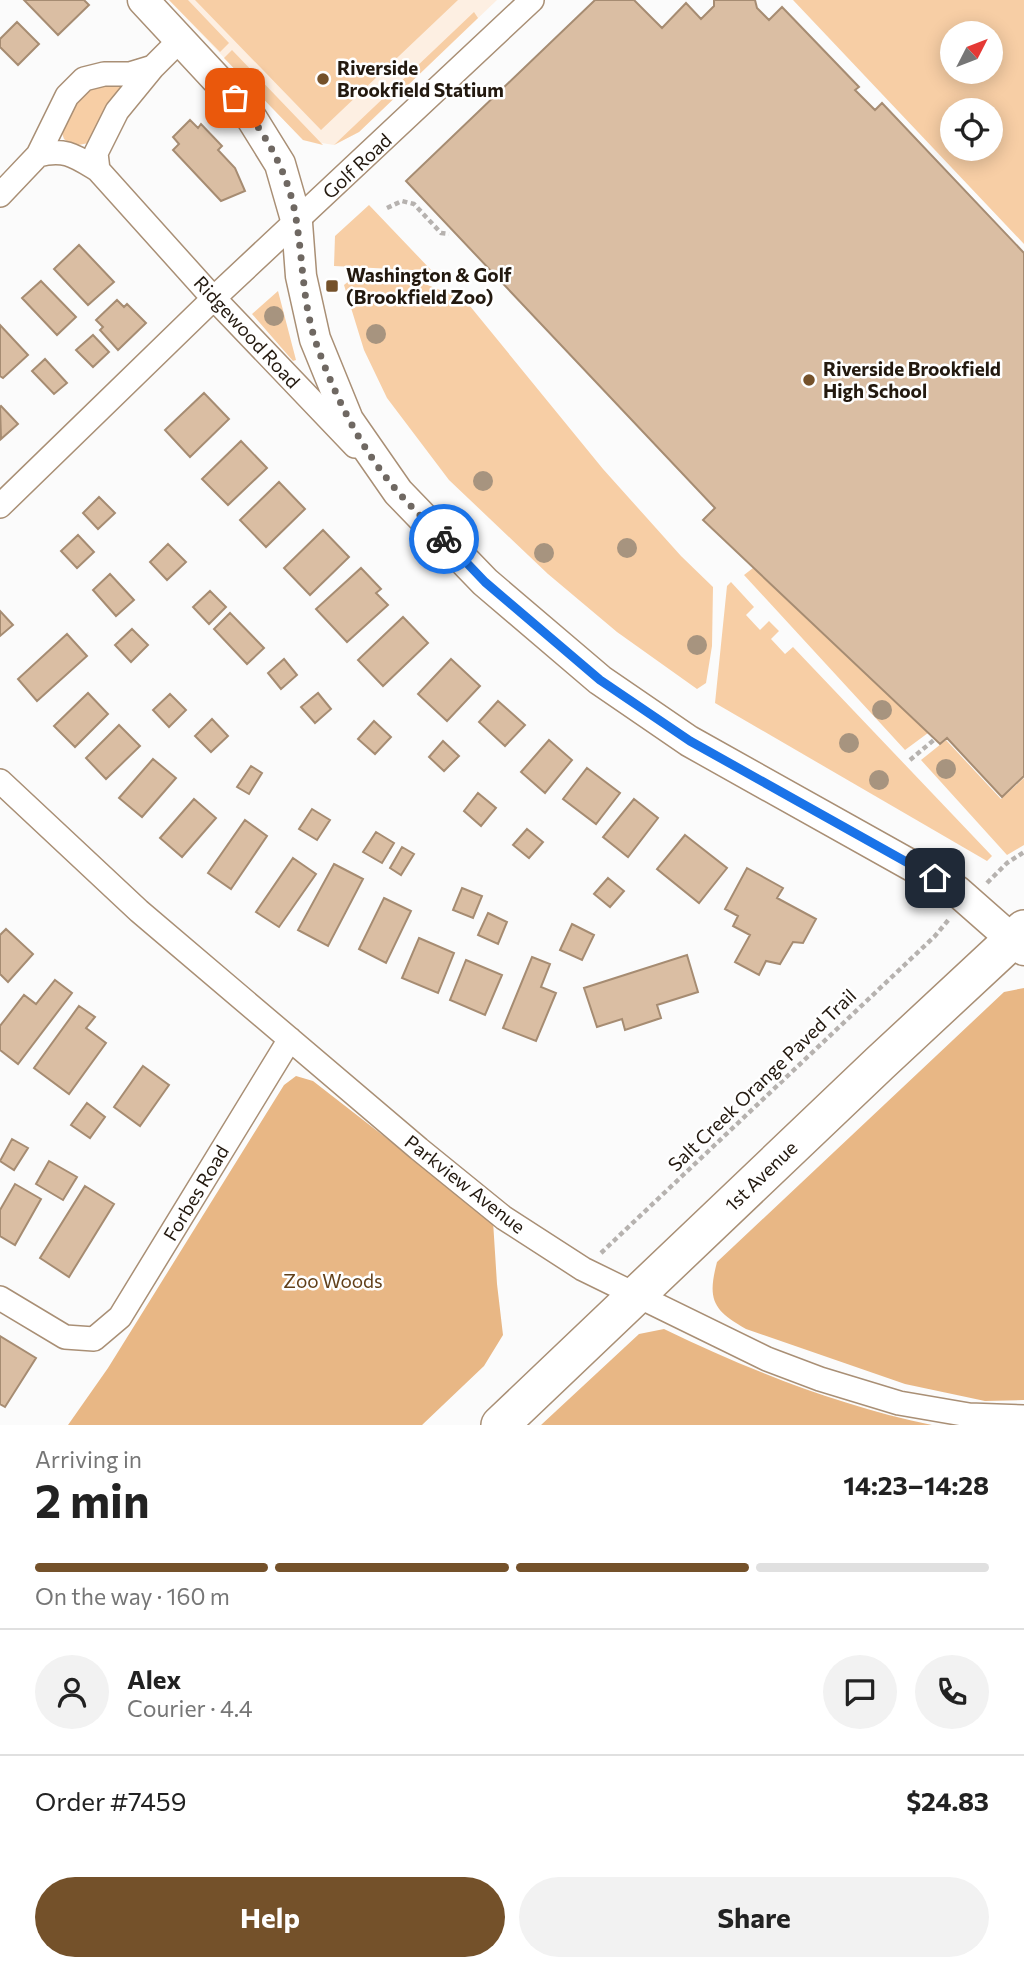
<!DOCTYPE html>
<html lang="en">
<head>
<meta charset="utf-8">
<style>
	body { margin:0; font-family:Commissioner,sans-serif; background:#f2f2f2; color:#222; height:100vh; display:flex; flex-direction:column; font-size:26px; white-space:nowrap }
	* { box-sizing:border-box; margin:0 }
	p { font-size:23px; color:#767676 }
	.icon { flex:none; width:38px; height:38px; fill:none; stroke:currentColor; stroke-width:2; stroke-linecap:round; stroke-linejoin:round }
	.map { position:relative; height:1425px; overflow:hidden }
	.side { display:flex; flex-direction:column; background:#fff; flex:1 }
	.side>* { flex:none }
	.needle { width:46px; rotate:48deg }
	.tools { position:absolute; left:940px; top:21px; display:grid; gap:14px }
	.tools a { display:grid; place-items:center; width:63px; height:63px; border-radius:50%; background:#fff; box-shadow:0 4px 18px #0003; font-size:35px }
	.pin { position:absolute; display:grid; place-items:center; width:60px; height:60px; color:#fff; margin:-30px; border-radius:14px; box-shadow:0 4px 10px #0006 }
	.courier { position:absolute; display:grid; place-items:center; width:70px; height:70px; margin:-35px; border:5px solid #1a73e8; border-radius:50%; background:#fff; color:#222; box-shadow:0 2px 9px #0007 }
	.headline em { font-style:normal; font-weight:700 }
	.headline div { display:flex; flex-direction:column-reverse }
	.headline { display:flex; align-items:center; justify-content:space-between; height:119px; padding:0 35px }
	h1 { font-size:46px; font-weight:700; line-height:52px }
	.bar { display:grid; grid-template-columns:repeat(4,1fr); gap:10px 7px; align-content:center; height:84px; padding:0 35px }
	.bar i { height:9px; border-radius:5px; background:#e0e0e0 }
	.bar .active { background:#74512a }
	.bar p { grid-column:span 4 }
	.line { display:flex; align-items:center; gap:18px; padding:0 35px; border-top:2px solid #e0e0e0 }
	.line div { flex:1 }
	.round { display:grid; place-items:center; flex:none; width:74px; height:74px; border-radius:37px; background:#f2f2f2 }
	.action { display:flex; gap:14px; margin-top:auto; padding:14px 35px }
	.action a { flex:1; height:80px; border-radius:42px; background:#74512a; color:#fff; font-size:28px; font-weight:700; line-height:80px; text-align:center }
	.action a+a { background:#f2f2f2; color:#222 }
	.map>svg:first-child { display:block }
	.built { fill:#fdefe2 }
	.green { fill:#f7cea5; fill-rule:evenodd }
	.forest { fill:#e8b785 }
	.building { fill:#dabea3; stroke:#a68c72; stroke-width:2 }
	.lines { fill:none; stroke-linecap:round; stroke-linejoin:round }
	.minor-casing { stroke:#a98f75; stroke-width:26 }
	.tertiary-casing { stroke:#a98f75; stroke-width:33 }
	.primary-casing { stroke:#a98f75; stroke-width:40 }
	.path { stroke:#b6b2af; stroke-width:4.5; stroke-dasharray:5 3.5; stroke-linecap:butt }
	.minor { stroke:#fff; stroke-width:23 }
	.tertiary { stroke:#fff; stroke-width:30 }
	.primary { stroke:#fff; stroke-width:37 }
	.tree { fill:#a7947f }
	.done { stroke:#6f6862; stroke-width:7; stroke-dasharray:0 12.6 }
	.route { stroke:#1a73e8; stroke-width:9 }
	.poi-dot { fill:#74512a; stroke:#fff; stroke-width:2.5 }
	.labels { text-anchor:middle; stroke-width:5; stroke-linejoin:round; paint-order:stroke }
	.poi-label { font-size:19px; font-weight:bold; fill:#23190f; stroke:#fff; text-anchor:start }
	.street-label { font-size:19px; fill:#23190f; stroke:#fff }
	.park-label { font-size:19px; fill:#62401a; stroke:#fff }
</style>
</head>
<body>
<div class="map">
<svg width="1024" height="1425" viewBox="0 0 1024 1425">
	<rect width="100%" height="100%" fill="#fbfbfb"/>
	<path class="built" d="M169 0H497L359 132 334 145 303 140Z"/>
	<path class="green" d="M169 0H188L229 43 220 52Z
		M195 0H458L321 130Z
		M793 0H1024V244ZM952 33H990V72H952ZM952 110H990V149H952Z
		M474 12 478 18 359 132 334 145Z
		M232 50 323 145 303 140 224 58Z
		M99 85H121L123 88 89 143 73 146 64 139 61 130C70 111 78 93 99 85Z
		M369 205 432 271 334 266 335 236Z
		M349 281 420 282 465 300 603 469 681 556 713 587 712 646 706 683 697 689 617 632 548 574 449 480 387 398 364 350 344 285Z
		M278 291 296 360 293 361 252 314Z
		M753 568 928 733 905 750 744 575Z
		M731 582 754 607 746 615 760 630 769 621 779 631 771 639 785 654 793 647 992 856 987 861 715 703 727 586Z
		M946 740 1001 799 1024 778V845L1007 855 921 760Z"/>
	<path class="forest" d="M1024 988V1400L985 1401 905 1384 746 1329C713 1310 707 1300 717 1262L1004 992Z
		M296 1076 313 1081 493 1221 497 1284 503 1335 484 1366 422 1425H68L108 1368 284 1085Z
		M664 1329C749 1370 839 1406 932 1425H541L639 1334Z"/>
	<path class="building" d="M24 0H84L89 5 58 35Z
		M595 0H634L662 28 686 3 701 19 714 6V0H755L757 8 769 20 782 7 859 87 855 90 875 110 882 103 1024 253V776L1002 797 947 738 940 744 703 520 715 508 406 181Z
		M17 22 39 44 18 65 0 47V39Z
		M190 120 198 128 201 124 222 146 218 150 235 168 245 191 221 201 173 150 179 144 173 137Z
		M79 245 114 282 88 305 54 269Z
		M41 281 76 317 57 335 22 298Z
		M117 300 124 307 127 304 146 323 118 350 100 330 103 327 96 320Z
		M0 325 28 355 3 378 0 376Z
		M93 335 109 352 93 367 76 350Z
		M45 359 67 383 54 394 32 371Z
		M204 393 229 419 190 457 165 430Z
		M1 406 18 424 1 439 0 407Z
		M241 441 267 468 228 505 202 479Z
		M279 482 305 509 266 547 240 520Z
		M99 497 115 513 98 529 83 513Z
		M323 530 349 557 310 595 284 568Z
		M78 535 94 552 77 568 61 551Z
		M168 544 186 562 167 580 150 562Z
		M361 568 381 589 376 593 388 605 347 642 316 609Z
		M110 574 134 600 116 616 93 590Z
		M210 591 226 607 209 624 193 607Z
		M0 611 13 625 0 636Z
		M230 613 264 648 247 664 214 629Z
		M403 617 428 643 383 686 358 660Z
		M132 629 148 645 131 662 115 645Z
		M67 634 87 656 37 701 18 679Z
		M284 659 297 675 281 689 268 673Z
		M451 659 480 686 447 721 418 694Z
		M88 693 108 714 75 747 54 726Z
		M318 693 331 709 315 723 301 707Z
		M170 694 186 710 169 727 153 710Z
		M498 701 525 725 505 746 479 722Z
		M212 719 228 736 211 752 195 736Z
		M374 721 391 737 375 754 358 739Z
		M119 725 140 746 106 779 86 758Z
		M549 740 572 760 545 793 521 772Z
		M443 741 459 756 444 771 429 757Z
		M153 759 176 778 142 817 119 798Z
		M251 766 262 773 249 794 237 787Z
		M587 768 620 793 596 824 563 799Z
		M478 793 496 808 481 826 464 811Z
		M194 799 216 818 182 857 160 838Z
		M634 799 658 818 628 857 603 837Z
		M312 809 330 820 317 840 299 829Z
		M245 820 267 836 231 889 208 873Z
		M527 829 543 842 529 858 513 845Z
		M376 832 394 843 382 863 363 852Z
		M685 835 727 868 699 903 657 869Z
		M402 847 414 854 401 875 390 868Z
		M293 858 316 874 279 927 256 912Z
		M334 864 363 879 328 946 298 930Z
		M747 868 783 888 777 898 816 919 803 943 793 942 780 964 766 961 759 975 735 962 750 935 733 926 738 916 725 909Z
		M608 878 624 891 610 907 594 894Z
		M462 888 482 896 473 918 453 910Z
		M384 898 411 911 386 963 359 949Z
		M488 913 507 922 498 944 478 935Z
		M572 924 594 935 582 960 560 950Z
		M6 929 33 954 8 982 0 974V935Z
		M419 938 454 953 438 993 402 978Z
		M687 955 698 992 657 1005 661 1018 625 1030 622 1019 597 1027 584 988Z
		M532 957 550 964 541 987 556 993 536 1041 503 1028Z
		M466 960 502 975 485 1015 450 1000Z
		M55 980 72 993 18 1064 0 1050V1026L24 995 36 1004Z
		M79 1006 95 1017 86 1028 106 1043 69 1094 34 1068Z
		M143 1066 169 1085 140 1126 114 1107Z
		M87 1103 105 1117 90 1138 71 1125Z
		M12 1139 28 1148 14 1170 0 1161Z
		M49 1161 77 1177 63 1200 36 1184Z
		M15 1184 41 1199 15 1245 0 1236V1210Z
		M85 1186 114 1204 69 1277 40 1258Z
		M0 1336 36 1358 5 1407 0 1404Z"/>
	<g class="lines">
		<g class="minor-casing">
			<path id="minor" d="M38 155C65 148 75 156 98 170L205 289 355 446
				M98 170 96 153 117 111 153 67
				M0 195 38 155 67 96 84 79 104 74H130L153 67 181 39
				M0 506 214 298 532 0
				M0 781 139 911 419 1149 504 1218 583 1269 767 1359 820 1379 899 1403 969 1415 1024 1417
				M0 1298 65 1337 94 1339 120 1317 290 1039"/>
		</g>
		<g class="tertiary-casing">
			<path id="tertiary" d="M143 0 249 114 280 164 297 223 301 276 315 339 348 420 398 492 485 582 600 680 689 741 957 891 1024 950"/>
		</g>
		<g class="primary-casing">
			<path id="primary" d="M500 1425 880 1063 1024 929"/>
		</g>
		<path class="path" d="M387 208 402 201 414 204 441 233 449 234
			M910 760 935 739
			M987 883 1007 863 1024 852
			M601 1253 935 936 950 918"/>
		<use href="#minor" class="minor"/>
		<use href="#tertiary" class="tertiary"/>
		<use href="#primary" class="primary"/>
	</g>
	<g class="tree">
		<circle cx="274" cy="316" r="10"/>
		<circle cx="376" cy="334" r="10"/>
		<circle cx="483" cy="481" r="10"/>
		<circle cx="627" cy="548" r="10"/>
		<circle cx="544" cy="553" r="10"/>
		<circle cx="697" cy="645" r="10"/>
		<circle cx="882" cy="710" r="10"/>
		<circle cx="849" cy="743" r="10"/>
		<circle cx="946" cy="769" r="10"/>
		<circle cx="879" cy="780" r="10"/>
	</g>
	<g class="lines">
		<path class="done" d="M235 98C267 133 291 178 297 225 303 264 303 302 315 340 334 395 361 450 399 493 413 509 429 524 444 539"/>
		<path class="route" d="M444 539 485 582 600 680 690 741 935 878"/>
	</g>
	<g class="poi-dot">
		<circle cx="323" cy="79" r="7"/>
		<rect x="325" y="279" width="14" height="14" rx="3.5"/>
		<circle cx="809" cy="380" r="7"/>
	</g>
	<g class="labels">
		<g class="poi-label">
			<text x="337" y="75">Riverside<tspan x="337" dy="22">Brookfield Statium</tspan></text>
			<text x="346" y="282">Washington &amp; Golf<tspan x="346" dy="22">(Brookfield Zoo)</tspan></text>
			<text x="823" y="376">Riverside Brookfield<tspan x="823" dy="22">High School</tspan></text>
		</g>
		<g class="street-label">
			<text transform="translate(357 166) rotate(-43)" y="7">Golf Road</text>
			<text transform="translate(247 332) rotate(47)" y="7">Ridgewood Road</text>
			<text transform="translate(762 1080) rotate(-44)" y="7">Salt Creek Orange Paved Trail</text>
			<text transform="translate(761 1176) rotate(-44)" y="7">1st Avenue</text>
			<text transform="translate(465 1184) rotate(38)" y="7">Parkview Avenue</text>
			<text transform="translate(196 1193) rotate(-59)" y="7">Forbes Road</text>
		</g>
		<g class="park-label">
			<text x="333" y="1288">Zoo Woods</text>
		</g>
	</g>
</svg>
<div class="tools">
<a><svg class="needle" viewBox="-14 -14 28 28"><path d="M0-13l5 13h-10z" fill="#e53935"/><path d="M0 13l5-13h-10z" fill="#767676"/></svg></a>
<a><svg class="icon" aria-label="locate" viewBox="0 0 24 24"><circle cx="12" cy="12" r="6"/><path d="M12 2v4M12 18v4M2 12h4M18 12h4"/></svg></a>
</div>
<div class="pin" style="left:235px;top:98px;background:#ea580c"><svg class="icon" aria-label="bag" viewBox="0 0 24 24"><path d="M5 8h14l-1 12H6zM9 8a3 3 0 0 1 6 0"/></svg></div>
<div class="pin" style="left:935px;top:878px;background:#1f2937"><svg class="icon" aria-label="home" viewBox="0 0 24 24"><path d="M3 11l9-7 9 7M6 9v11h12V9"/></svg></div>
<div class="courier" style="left:444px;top:539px"><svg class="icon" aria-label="bike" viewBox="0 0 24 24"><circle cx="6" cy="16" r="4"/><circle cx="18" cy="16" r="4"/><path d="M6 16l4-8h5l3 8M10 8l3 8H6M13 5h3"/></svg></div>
</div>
<section class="side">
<div class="headline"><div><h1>2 min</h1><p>Arriving in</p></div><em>14:23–14:28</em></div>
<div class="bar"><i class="active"></i><i class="active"></i><i class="active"></i><i></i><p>On the way · 160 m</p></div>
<div class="line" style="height:126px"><a class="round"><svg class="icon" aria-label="person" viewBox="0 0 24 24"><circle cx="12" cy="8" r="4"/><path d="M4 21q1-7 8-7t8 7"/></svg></a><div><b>Alex</b><p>Courier · 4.4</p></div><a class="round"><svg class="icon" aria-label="chat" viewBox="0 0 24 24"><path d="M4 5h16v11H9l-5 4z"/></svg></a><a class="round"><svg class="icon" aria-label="phone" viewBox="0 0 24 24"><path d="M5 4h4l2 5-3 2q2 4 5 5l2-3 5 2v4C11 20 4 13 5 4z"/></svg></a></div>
<div class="line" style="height:91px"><div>Order #7459</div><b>$24.83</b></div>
<div class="action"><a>Help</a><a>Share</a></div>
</section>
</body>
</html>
